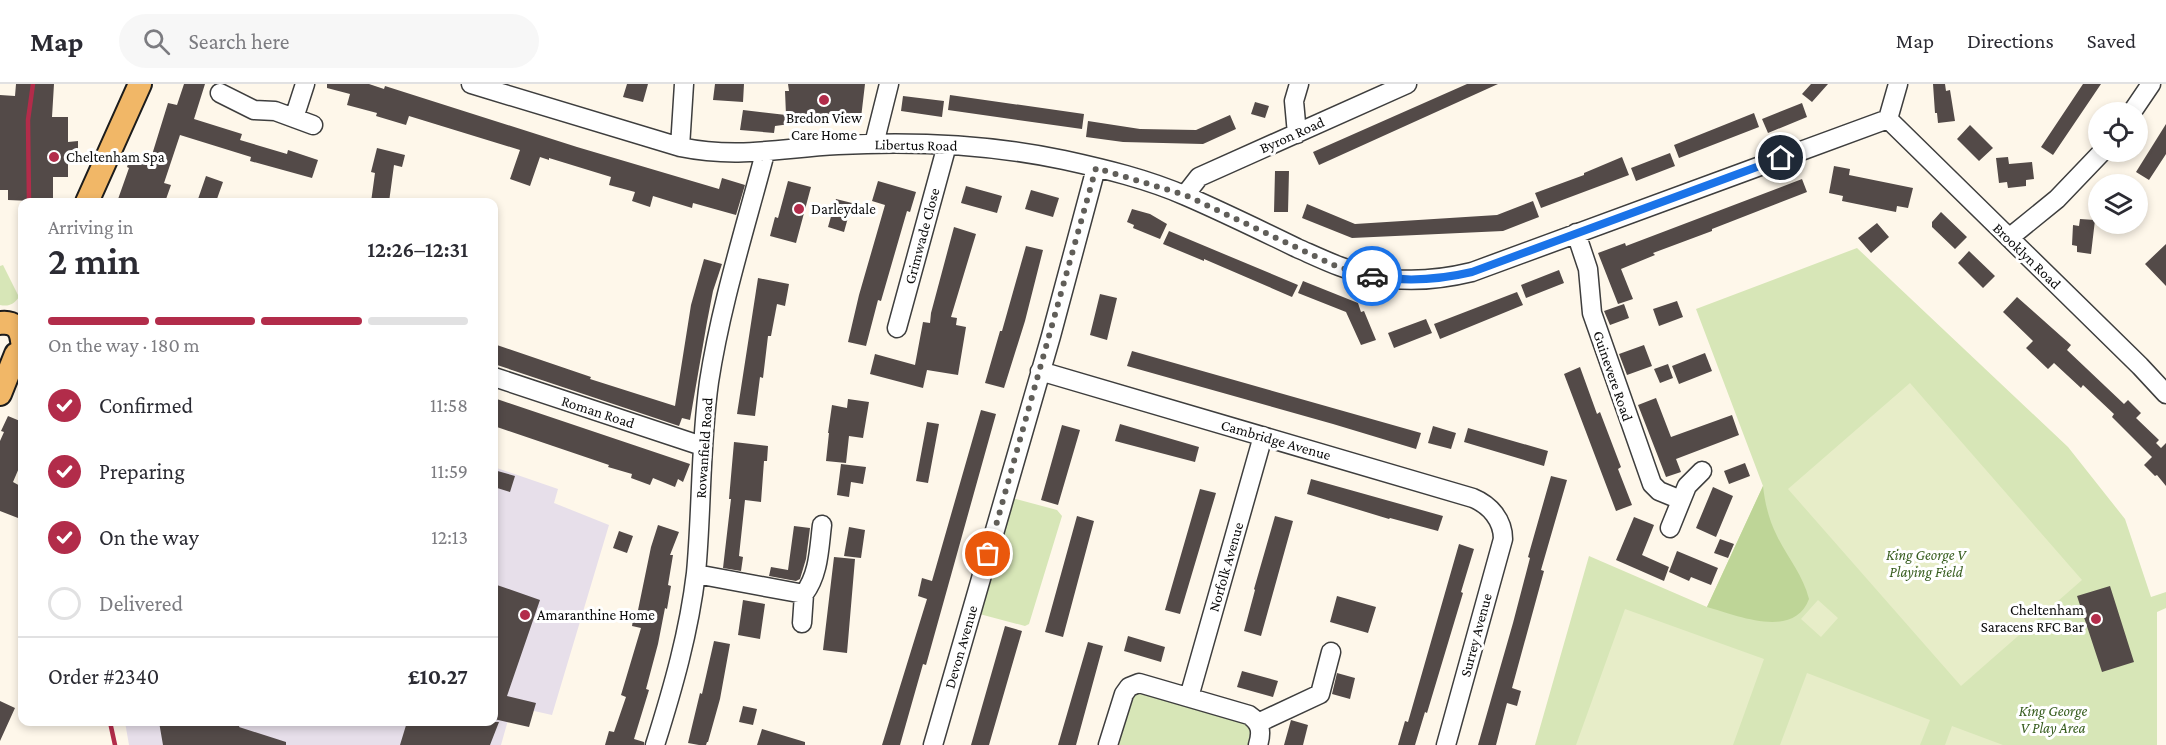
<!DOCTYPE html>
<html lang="en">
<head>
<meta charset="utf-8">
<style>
	body { margin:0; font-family:"Crimson Pro",serif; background:#f7f7f7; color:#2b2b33; height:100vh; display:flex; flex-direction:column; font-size:22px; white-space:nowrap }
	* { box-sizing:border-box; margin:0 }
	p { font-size:20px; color:#7c7c81 }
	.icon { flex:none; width:33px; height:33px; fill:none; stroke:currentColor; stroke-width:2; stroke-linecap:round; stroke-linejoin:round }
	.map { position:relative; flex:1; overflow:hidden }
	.panel { position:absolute; left:18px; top:114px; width:480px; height:528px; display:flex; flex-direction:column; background:#fff; border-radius:12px; box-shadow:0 3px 9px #0003 }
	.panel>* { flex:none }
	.buttons { position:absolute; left:2088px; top:18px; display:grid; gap:12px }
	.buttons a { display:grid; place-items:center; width:60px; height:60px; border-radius:50%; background:#fff; box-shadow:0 3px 9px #0003; font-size:30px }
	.pin { position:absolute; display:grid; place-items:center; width:51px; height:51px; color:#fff; margin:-26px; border:3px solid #fff; border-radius:50%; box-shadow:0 2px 6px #0007 }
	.courier { position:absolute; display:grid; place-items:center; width:60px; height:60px; margin:-30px; border:4px solid #1a73e8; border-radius:50%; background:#fff; color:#222; box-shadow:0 2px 8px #0007 }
	.summary em { font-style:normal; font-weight:600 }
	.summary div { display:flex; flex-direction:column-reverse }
	.summary { display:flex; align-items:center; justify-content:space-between; height:102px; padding:0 30px }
	h1 { font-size:39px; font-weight:600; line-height:45px }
	.bar { display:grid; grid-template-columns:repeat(4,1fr); gap:9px 6px; align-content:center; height:72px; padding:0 30px }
	.bar i { height:8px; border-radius:4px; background:#e1e1e2 }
	.bar .on { background:#b22c4a }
	.bar p { grid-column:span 4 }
	.line { display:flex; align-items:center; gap:15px; padding:0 30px; border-top:2px solid #e1e1e2 }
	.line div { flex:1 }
	ol { padding:0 30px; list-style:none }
	li { display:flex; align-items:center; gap:18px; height:66px }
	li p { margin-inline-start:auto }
	li .icon { padding:6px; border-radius:50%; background:#b22c4a; color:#fff; stroke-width:4 }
	li:last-child { color:#7c7c81 }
	li i { width:33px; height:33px; border:3px solid #e1e1e2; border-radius:50% }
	header { display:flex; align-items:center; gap:36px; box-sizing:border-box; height:84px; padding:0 30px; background:#fff; border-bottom:2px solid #e1e1e2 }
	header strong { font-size:28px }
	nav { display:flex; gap:33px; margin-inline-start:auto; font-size:21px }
	.search { width:420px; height:54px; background:#f7f7f7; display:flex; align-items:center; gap:15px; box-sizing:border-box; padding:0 21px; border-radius:33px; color:#7c7c81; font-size:22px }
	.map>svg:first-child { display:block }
	.industrial { fill:#e7dfea }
	.green { fill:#d7e6b7 }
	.forest { fill:#bed597 }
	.pitch { fill:#e7edc8 }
	.building { fill:#534a48 }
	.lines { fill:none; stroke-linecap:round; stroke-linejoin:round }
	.minor-casing { stroke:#3e3e3e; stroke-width:21 }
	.major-casing { stroke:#1c1c1c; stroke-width:26 }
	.minor { stroke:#fff; stroke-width:18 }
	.major { stroke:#f1b767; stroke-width:22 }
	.rail { stroke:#b22c4a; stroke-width:4.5 }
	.done { stroke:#605e59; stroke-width:6; stroke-dasharray:0 10.8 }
	.route { stroke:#1a73e8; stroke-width:8 }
	.poi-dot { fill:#b22c4a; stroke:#fff; stroke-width:2 }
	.labels { text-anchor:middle; stroke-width:6; stroke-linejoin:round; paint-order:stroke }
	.poi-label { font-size:15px; fill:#0b0b0b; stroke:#fff; text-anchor:start }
	.street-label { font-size:15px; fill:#0b0b0b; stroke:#fff }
	.park-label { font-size:15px; font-style:italic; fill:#385e20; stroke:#fff }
</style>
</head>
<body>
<header>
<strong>Map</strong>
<div class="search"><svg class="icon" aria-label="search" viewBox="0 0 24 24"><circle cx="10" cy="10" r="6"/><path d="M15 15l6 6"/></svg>Search here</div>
<nav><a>Map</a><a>Directions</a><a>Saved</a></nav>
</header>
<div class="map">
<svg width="2166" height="661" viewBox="0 0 2166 661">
	<rect width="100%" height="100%" fill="#fef7ea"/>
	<path class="industrial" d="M494 383 558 405 554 419 609 441 552 631 512 622 501 661H129L125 638H494Z"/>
	<path class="green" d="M1857 164 2068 363 2125 435 2151 513 2166 508V524L2157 528V661H1535L1589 472 1707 523 1763 402 1696 225Z
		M3 181 19 213C14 220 9 223 0 221V182Z
		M1005 412 1057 426 1062 432 1029 540 1025 542 972 528Z
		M1138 607 1246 634 1252 642V661H1114L1127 615Z"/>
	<path class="forest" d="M1763 402C1765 420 1769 436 1777 452 1788 474 1803 491 1809 515 1794 556 1736 531 1707 523Z"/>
	<path class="pitch" d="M1910 299 2082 496 1961 602 1788 405Z
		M1818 516 1838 534 1821 553 1801 535Z
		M1625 525 1764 575 1733 661H1576Z
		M1807 589 1930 636 1920 661H1780Z
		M1952 642 2003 661H1945Z"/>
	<path class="building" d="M16 0H54L52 33H68V58L78 57V80L68 79V93H53V118L8 116V106H0V11L15 12Z
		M184 0H205L194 35 242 50 240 56 287 70 288 66 318 76 312 94 250 77 251 73 180 51 164 99 171 101 165 118H117L129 84 127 83 132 68 151 74 168 19 177 21Z
		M327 0H369L384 5 385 2 577 63 719 105 722 94 745 101 736 131 693 119 692 124 653 112 650 123 632 117 635 108 609 101 611 93 549 74V76L540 73 530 102 510 95 520 66 409 32 406 41 376 32 377 29 347 21 350 10 327 4Z
		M627 0H648L643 18 623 13Z
		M715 0H744L743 18 713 16Z
		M788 0H865L861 34 856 33V35L819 31 820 36 775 42 774 49 740 46 743 26 786 31 785 7H789Z
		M1467 0H1498L1319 81 1313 68Z
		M1811 0H1828L1812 18 1802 10Z
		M1933 0H1945L1946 7 1950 6 1955 37 1938 39 1937 29H1935Z
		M2083 0H2101L2053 71 2041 63Z
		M950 11 1084 30 1082 45 948 26Z
		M903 12 944 17 942 33 901 27Z
		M1255 18 1269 22 1265 34 1251 30Z
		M1802 19 1807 33 1768 49 1762 35Z
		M1754 29 1759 43 1679 74 1674 61Z
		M1230 31 1236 45 1203 60 1123 58 1086 53 1088 37 1140 45 1196 46Z
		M2166 40V70L2149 96 2136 88Z
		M1970 41 1993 64 1979 77 1957 55Z
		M377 64 405 71 402 83 394 81 389 118H371L375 89 371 88Z
		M1670 69 1675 82 1636 97 1631 84Z
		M1622 73 1629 91 1541 124 1535 109 1584 91V89Z
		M2008 73 2009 80 2032 78 2034 95 2026 96V102L2008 104 2007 98 1999 99 1996 74Z
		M1834 82 1850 85 1849 91 1913 104 1908 124 1897 122 1896 128 1842 117 1843 112 1829 109Z
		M1275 87H1289L1288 128H1274Z
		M206 92 223 98 218 112 216 118H197Z
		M1802 95 1807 108 1712 145V147L1653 169 1655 171 1621 185 1633 215 1618 220 1598 169 1625 159 1626 162Z
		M788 97 811 103 796 159 770 152 775 133 778 134Z
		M878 97 916 108 910 128 907 127 881 217 878 216 866 262 848 258 859 211 885 121 872 117Z
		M966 102 1002 112 997 129 961 119Z
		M1031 106 1059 114 1053 133 1025 125Z
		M836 115 852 119 844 148 828 143Z
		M1533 117 1539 133 1503 147 1352 154 1302 134 1307 120 1355 140 1497 131Z
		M1132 125 1150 130 1167 140 1160 155 1133 144 1134 141 1127 138Z
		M1941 128 1967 153 1955 165 1932 143V138Z
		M2080 135 2095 136 2091 170 2077 168V162L2072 161 2073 141 2079 142Z
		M1877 139 1889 153 1871 169 1858 154Z
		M954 143 976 150 951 233 957 234 956 241 966 243 958 291 927 286 923 304 870 290 875 270 915 281 923 238 930 239 931 229Z
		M1169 147 1298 201 1292 213 1204 175V177L1163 160Z
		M2166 160V202L2145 180Z
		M1026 162 1043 166 1025 237 1004 304 985 299 1000 247H1002Z
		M1969 167 1995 192 1983 204 1958 179Z
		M704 175 722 180 713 207 707 238 690 336 682 334 679 342 494 280V260L591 293 590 295 675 322 691 221Z
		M1559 186 1564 199 1526 214 1521 201Z
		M758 194 789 200 785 222 777 220 771 252H768L763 294 760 293 755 332 737 330Z
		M1303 197 1358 219 1361 228 1364 227 1376 256 1361 261 1346 228 1298 209Z
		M1517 208 1523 221 1440 255 1434 240Z
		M1100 210 1117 214 1107 256 1090 251Z
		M2017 213 2071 261 2067 266 2124 320 2128 316 2141 329 2136 334 2159 356 2156 359 2161 364 2166 359V402L2157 391 2155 392 2144 381 2152 373 2112 333 2114 330 2083 301 2081 304 2054 279 2048 285 2026 264 2033 257 2003 228Z
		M1677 217 1683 233 1659 242 1653 225Z
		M1624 220 1629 234 1610 241 1604 227Z
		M1426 235 1432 249 1394 264 1388 249Z
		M1644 261 1652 282 1627 291 1619 270Z
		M1132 267 1421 349 1416 365 1333 340 1127 282Z
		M1705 269 1712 287 1679 300 1672 282Z
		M1668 280 1673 294 1660 299 1654 285Z
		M1580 283 1597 330 1600 328 1616 370 1621 383 1618 385 1632 421 1616 427 1564 290Z
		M494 314 690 380 683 398 678 395 675 403 653 394 650 401 631 394 632 390 608 383 609 381 494 342Z
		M1656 314 1671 353 1732 331 1739 351 1676 375 1681 388 1666 393 1638 321Z
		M848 315 869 318 863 354 849 352 846 379 826 377 829 349H828L832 321 847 324Z
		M981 326 996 330 926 581 923 580 900 661H882L927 515 918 512 922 494 932 497Z
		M8 332 20 337 22 349V377L13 398 22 403V425L18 434 0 427V357L4 348 1 347Z
		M927 338 939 340 928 399 916 397Z
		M1120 340 1199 363 1195 378 1115 357Z
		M1062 341 1080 346 1058 421 1041 416Z
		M1433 342 1456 349 1451 365 1428 359Z
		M1468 344 1548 367 1544 382 1464 358Z
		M734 358 768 362 767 377H764L761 418 745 416 739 472 743 473 741 487 723 484 731 415H729Z
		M1745 379 1750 392 1729 400 1724 387Z
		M841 380 866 383 863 400 851 398 849 413 837 411Z
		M494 386 515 392 510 408 494 403Z
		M1551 392 1567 396 1541 486 1544 487 1512 604 1521 607 1517 622 1507 619 1496 661H1478L1513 539 1530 474 1528 473Z
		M1311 395 1443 432 1438 447 1390 434 1389 435 1307 410Z
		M1713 403 1733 412 1716 453 1696 444Z
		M1200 405 1216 409 1180 530 1165 526Z
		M1077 432 1094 437 1063 553 1045 548Z
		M1275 432 1293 437 1261 552 1244 547 1255 506 1254 505Z
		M1634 433 1654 441 1642 471 1669 483 1664 497 1616 476Z
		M658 441 679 448 670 471H673L668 501 671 502 667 525 665 524 658 560 646 605 649 606 634 655 644 658V661H605L609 647 614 648 626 613 621 611 641 544 632 542 634 530 637 531 651 463Z
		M794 442 810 444 806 475 800 495 796 497 769 492 771 483 788 486Z
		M849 443 865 446 861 474 844 472Z
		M619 447 633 452 627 469 613 464Z
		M1720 455 1734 460 1728 474 1714 469Z
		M1459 460 1474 465 1461 508 1463 509 1427 629 1425 628 1415 661H1398L1405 637 1408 638Z
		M1677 467 1718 484 1711 501 1691 493 1689 497 1669 488Z
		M834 473 855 475 847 569 823 566Z
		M494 500 540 516 507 612 536 619 529 643 494 635Z
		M2110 502 2134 578 2102 588 2077 512Z
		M1337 512 1376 523 1368 549 1330 538Z
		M743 516 765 520 760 555 738 551Z
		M1005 542 1022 547 989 661H971Z
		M1128 552 1165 563 1161 578 1124 567Z
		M714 557 730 560 720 615 708 658H707L706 661H699L688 659 700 609 702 610Z
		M1088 558 1103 562 1076 661H1058Z
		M1242 587 1278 597 1273 613 1237 603Z
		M1337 589 1355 594 1350 615 1332 610Z
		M0 617 15 624 0 657Z
		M743 622 757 625 753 641 739 638Z
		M1291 636 1308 641 1303 661H1284Z
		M159 638H241L239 643 286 658V661H163Z
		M407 638H499L490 661H400Z
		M762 645 805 658V661H757Z"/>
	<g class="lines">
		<g class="minor-casing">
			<path id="minor" d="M471 0 680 63C739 75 780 64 838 61 914 57 989 60 1064 76 1105 85 1147 95 1186 112 1223 128 1260 146 1297 164 1322 175 1346 187 1373 192 1406 199 1439 196 1472 188L1888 35
				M220 9 254 26 275 27 313 41
				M2132 28 2151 0
				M294 34 305 0
				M1888 35 2140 282 2166 310
				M1888 35 1898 0
				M1297 50 1294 17 1299 0
				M874 60 889 0
				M680 63 684 0
				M1185 111 1199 93 1407 0
				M1576 149 1588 185 1592 229 1652 400 1659 407 1681 416
				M2009 154 2057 115 2102 68
				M897 244 947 61
				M1040 287 1473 414C1490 421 1503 436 1503 455L1446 661
				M494 293 702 362
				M1670 444 1687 402 1702 387
				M696 490 804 510C819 490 819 465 822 441
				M802 539 804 510
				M1189 613 1263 352
				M1258 639 1320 610 1331 568
				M655 661C673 604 689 548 696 489 702 425 700 362 709 298 721 220 745 145 765 69
				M933 661 1051 252 1096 84
				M1108 661 1124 610 1129 603 1139 599 1249 631C1261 639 1262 648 1258 661"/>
		</g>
		<g class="major-casing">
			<path id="major" d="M87 118 140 0
				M0 239C13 237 21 244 22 257
				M0 310 16 270"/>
		</g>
		<use href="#minor" class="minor"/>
		<use href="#major" class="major"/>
		<path class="rail" d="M29 118 28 36 33 0
			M110 638 115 661"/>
	</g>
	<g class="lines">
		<path class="done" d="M988 470 1096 84 1185 111 1338 183 1372 192"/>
		<path class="route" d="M1372 192C1406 198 1438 196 1472 188L1781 74"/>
	</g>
	<g class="poi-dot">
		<circle cx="824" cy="16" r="6"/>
		<circle cx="54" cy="73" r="6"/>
		<circle cx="799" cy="125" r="6"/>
		<circle cx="525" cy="531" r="6"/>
		<circle cx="2096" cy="535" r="6"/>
	</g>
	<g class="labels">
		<g class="poi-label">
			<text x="824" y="39" text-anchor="middle">Bredon View<tspan x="824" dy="17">Care Home</tspan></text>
			<text x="66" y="78">Cheltenham Spa</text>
			<text x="811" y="130">Darleydale</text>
			<text x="2084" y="531" text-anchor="end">Cheltenham<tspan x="2084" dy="17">Saracens RFC Bar</tspan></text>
			<text x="537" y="536">Amaranthine Home</text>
		</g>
		<g class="street-label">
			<text transform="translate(1292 51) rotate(-24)" y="5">Byron Road</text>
			<text transform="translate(916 61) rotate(1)" y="5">Libertus Road</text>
			<text transform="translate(922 152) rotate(-75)" y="5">Grimwade Close</text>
			<text transform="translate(2027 172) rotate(44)" y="5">Brooklyn Road</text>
			<text transform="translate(1613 292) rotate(71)" y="5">Guinevere Road</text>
			<text transform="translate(598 328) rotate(18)" y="5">Roman Road</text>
			<text transform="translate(1276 356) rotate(16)" y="5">Cambridge Avenue</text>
			<text transform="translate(704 364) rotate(-86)" y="5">Rowanfield Road</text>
			<text transform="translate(1226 483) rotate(-74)" y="5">Norfolk Avenue</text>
			<text transform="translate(1476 551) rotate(-75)" y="5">Surrey Avenue</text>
			<text transform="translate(961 563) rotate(-74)" y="5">Devon Avenue</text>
		</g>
		<g class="park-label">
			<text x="1926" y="476">King George V<tspan x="1926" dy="17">Playing Field</tspan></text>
			<text x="2053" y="632">King George<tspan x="2053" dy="17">V Play Area</tspan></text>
		</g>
	</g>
</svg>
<div class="buttons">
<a><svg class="icon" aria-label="locate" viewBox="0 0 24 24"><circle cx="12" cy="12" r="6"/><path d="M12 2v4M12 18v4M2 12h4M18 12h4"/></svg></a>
<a><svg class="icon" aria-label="layers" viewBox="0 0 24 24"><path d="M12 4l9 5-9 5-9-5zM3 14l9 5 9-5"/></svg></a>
</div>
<div class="pin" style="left:988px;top:470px;background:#ea580c"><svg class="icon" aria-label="bag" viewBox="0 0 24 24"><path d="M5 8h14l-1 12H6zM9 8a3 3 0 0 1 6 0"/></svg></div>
<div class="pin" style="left:1781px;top:74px;background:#1f2937"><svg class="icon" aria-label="home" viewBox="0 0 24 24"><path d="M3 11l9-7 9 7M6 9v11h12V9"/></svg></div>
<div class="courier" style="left:1372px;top:192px"><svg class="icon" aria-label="car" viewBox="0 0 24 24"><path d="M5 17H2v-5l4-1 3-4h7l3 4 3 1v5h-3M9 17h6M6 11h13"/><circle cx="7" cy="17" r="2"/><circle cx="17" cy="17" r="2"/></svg></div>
<section class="panel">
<div class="summary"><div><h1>2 min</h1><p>Arriving in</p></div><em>12:26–12:31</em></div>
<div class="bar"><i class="on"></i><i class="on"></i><i class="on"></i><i></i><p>On the way · 180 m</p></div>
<ol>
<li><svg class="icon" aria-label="check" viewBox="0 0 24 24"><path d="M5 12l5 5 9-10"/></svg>Confirmed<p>11:58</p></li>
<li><svg class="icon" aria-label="check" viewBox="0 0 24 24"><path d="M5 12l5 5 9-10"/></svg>Preparing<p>11:59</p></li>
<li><svg class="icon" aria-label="check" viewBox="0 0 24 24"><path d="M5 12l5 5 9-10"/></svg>On the way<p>12:13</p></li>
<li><i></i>Delivered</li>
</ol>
<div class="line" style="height:78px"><div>Order #2340</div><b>£10.27</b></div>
</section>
</div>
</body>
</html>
